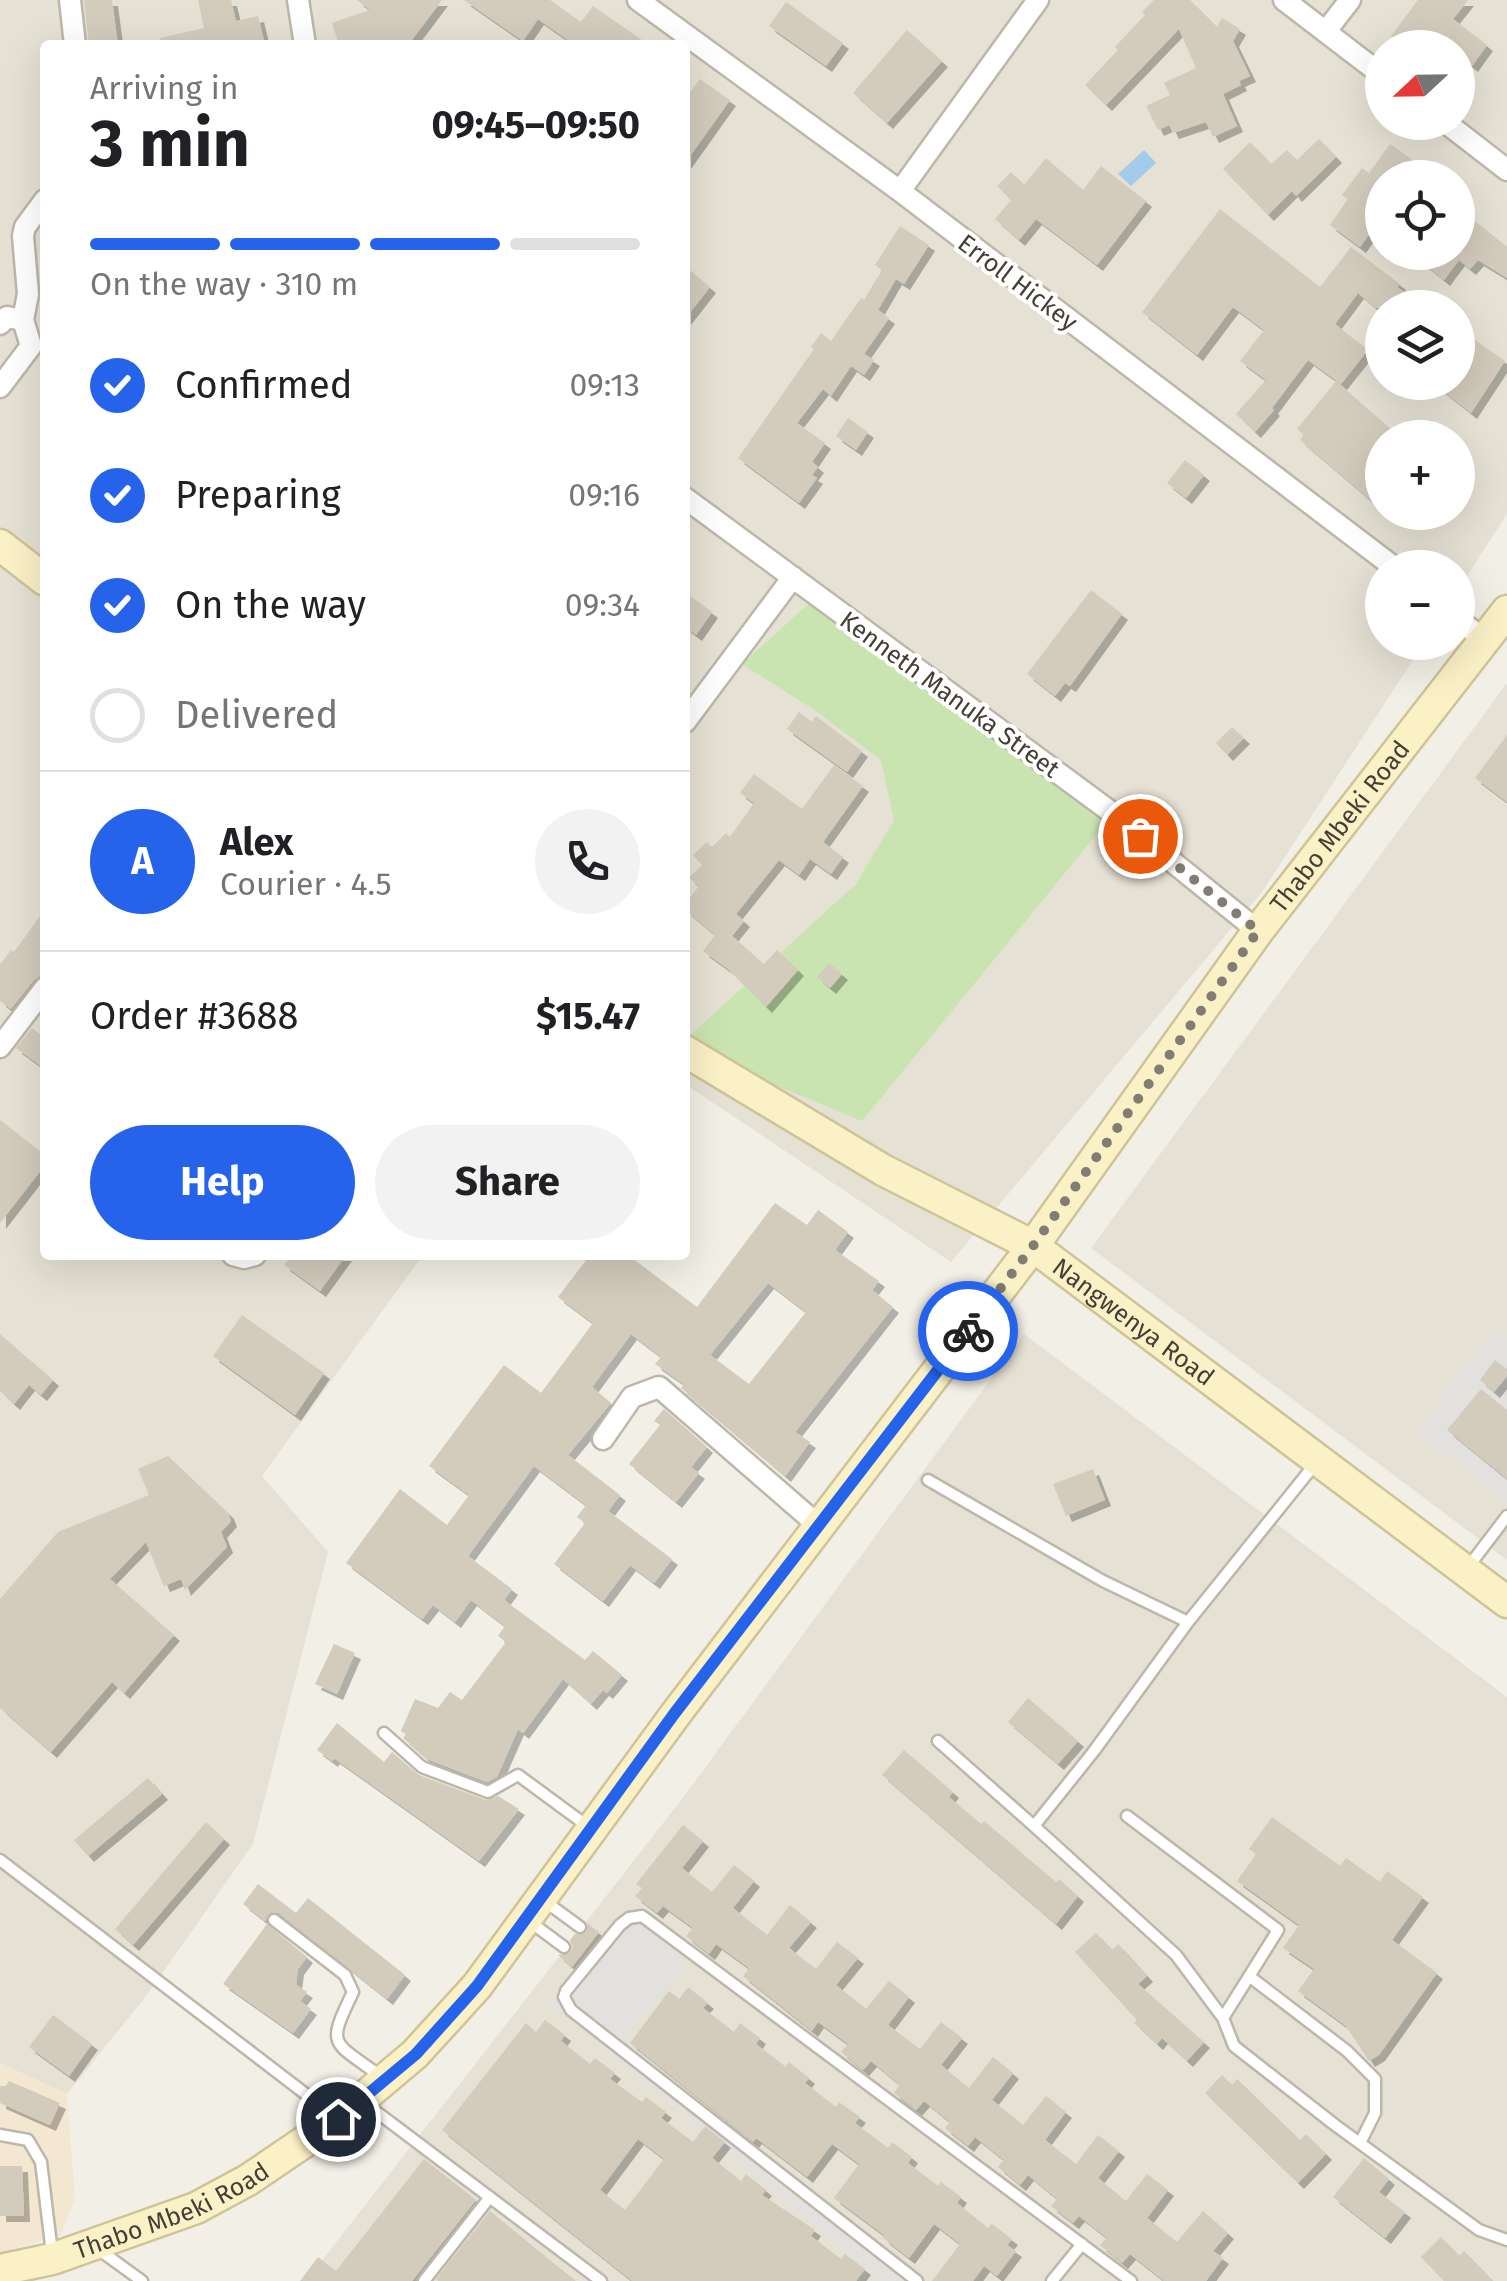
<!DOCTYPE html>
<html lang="en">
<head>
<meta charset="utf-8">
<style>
	body { margin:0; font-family:"Fira Sans",sans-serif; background:#f2f2f2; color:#202124; height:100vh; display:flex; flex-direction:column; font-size:38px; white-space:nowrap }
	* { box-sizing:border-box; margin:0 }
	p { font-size:32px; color:#757577 }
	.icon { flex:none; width:55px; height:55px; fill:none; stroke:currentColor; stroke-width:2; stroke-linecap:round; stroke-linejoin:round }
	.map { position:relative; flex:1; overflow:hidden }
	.drawer { position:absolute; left:40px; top:40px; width:650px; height:1220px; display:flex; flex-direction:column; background:#fff; border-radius:10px; box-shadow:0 10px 40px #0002 }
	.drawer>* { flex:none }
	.needle { width:65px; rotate:248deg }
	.fabs { position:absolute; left:1365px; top:30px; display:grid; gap:20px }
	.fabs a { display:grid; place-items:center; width:110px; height:110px; border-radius:50%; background:#fff; box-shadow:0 10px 40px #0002; font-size:50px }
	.pin { position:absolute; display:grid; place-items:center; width:85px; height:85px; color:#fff; margin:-42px; border:5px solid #fff; border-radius:50%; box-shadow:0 2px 10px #0007 }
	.courier { position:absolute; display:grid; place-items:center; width:100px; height:100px; margin:-50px; border:8px solid #2563eb; border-radius:50%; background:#fff; color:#222; box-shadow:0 2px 12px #0007 }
	.summary em { font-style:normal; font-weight:700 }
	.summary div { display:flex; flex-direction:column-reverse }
	.summary { display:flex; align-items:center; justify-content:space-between; height:170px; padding:0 50px }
	h1 { font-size:65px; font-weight:700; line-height:75px }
	.bar { display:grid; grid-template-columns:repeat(4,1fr); gap:15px 10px; align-content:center; height:120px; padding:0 50px }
	.bar i { height:12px; border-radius:8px; background:#e0e0e0 }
	.bar .active { background:#2563eb }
	.bar p { grid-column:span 4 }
	.line { display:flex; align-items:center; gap:25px; padding:0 50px; border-top:2px solid #e0e0e0 }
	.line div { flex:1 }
	.round { display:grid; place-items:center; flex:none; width:105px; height:105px; border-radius:52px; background:#f2f2f2 }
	ol { padding:0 50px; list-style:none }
	li { display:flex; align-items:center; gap:30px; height:110px }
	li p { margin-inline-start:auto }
	li .icon { padding:10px; border-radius:50%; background:#2563eb; color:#fff; stroke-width:4 }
	li:last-child { color:#757577 }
	li i { width:55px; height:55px; border:5px solid #e0e0e0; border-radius:50% }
	.button { display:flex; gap:20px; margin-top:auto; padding:20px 50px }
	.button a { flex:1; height:115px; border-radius:60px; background:#2563eb; color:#fff; font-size:40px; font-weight:700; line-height:115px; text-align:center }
	.button a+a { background:#f2f2f2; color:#202124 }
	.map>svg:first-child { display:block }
	.residential { fill:#e5e1d4; fill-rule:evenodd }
	.commercial { fill:#f3e7d2 }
	.green { fill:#cae4b1 }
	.parking { fill:#e3e1de }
	.water { fill:#a5cbeb }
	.building { fill:#d3cbbc; fill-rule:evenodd; filter:url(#shadow) }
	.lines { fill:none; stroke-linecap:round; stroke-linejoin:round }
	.lane-casing { stroke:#bdb7a9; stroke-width:15 }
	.street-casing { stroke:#bdb7a9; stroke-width:25 }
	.secondary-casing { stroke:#cfc398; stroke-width:35 }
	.lane { stroke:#fff; stroke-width:10 }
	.street { stroke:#fff; stroke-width:20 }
	.secondary { stroke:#fbf1c7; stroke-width:30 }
	.done { stroke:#817d74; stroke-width:10; stroke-dasharray:0 18 }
	.route { stroke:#2563eb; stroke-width:12 }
	.labels { text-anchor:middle; stroke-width:8; stroke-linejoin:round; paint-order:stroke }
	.street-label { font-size:25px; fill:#443f36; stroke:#fff }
</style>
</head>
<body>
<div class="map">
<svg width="1507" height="2281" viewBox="0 0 1507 2281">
	<defs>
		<filter id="shadow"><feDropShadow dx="6" dy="6" stdDeviation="0" flood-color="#0004"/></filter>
	</defs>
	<rect width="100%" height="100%" fill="#f2efe6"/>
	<path class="residential" d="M0 0H1507V514L1458 590V568H1382V642L1424 643 1262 892 951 1262 685 1084V45H45V1255H423L262 1476 328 1552 253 1844 147 1995 67 2094 0 2063ZM1382 48H1458V122H1382ZM1382 178H1458V252H1382ZM1382 308H1458V382H1382ZM1382 438H1458V512H1382Z
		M1507 683V1560L1091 1248Z
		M1024 1334 1507 1697V2281H306L685 1795Z"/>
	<path class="commercial" d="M0 2063 67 2094 75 2200 60 2236 0 2252Z"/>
	<path class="green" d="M816 597 1110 818 862 1121 685 1048V1040L856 884 894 820 881 760 813 709 742 664Z"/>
	<path class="parking" d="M1492 1329 1507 1341V1505L1417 1430Z
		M625 1908 688 1961 622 2042 908 2281H881L548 2002Z"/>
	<path class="water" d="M1144 150 1156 163 1131 186 1118 174Z"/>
	<path class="building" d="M84 0H112L118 45H89Z
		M198 0H231L236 21 258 16 265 45H161L160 38 204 28Z
		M357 0H442L408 45H339L332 23 370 10Z
		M464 0H550L581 22 593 6 649 45H575L538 19 523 41Z
		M1154 0H1190L1217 27 1222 18 1240 29 1233 41 1250 76 1239 81 1241 85 1223 94 1237 126 1213 137 1206 122 1173 133 1169 125 1158 130 1146 106 1170 95 1164 83 1196 68 1179 29 1106 105 1085 85 1118 50 1115 47 1145 15 1142 12Z
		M1418 0H1468L1453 19 1487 45 1472 66 1458 55V48H1406L1391 36Z
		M786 2 843 43 826 66 769 26Z
		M907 30 942 61 887 123 853 93Z
		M700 79 730 100 685 163V99Z
		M1319 139 1336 157 1296 196 1292 191 1268 215 1223 169 1250 142 1271 164 1287 150 1297 160Z
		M1390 144 1421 166 1413 178H1382V216L1360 247 1330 225 1348 199 1342 195 1362 168 1369 173Z
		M1046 158 1083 190 1101 166 1146 201 1097 265 1036 219 1019 240 995 219 1011 200 997 186 1011 172 1024 185Z
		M1458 207 1507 247V278L1478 260 1470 269 1459 260 1444 280 1410 252H1458Z
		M1220 209 1320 287 1351 247 1400 284 1397 287 1427 308H1376L1358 293 1335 324 1368 350 1341 384 1308 360 1272 408 1274 410 1255 432 1236 414 1266 380 1240 361 1264 330 1233 307 1197 355 1142 312Z
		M900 226 929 245 904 284 896 279 878 310 889 318 864 354 874 360 864 375 851 366 831 396 823 389 797 423 825 443 812 462 818 467 812 475 817 478 799 503 738 458 814 349 811 347 821 333 831 341 861 298 864 300 882 270 875 265Z
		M685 266 710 287 685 319Z
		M1458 328 1505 361 1471 413 1432 382H1458Z
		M1336 381 1401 438H1382V510L1300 440 1304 435 1297 429Z
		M848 418 868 432 856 450 836 436Z
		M1185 460 1204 475 1186 498 1167 483Z
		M1091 590 1122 614 1070 686 1065 683 1055 696 1027 674Z
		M685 592 712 612 696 635 685 627Z
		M799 712 812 722 816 716 862 751 847 772 787 729Z
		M1232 727 1244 738 1227 755 1216 743Z
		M1507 735V802L1475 778Z
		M834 765 863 786 823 842 843 857 831 874 810 859 799 875 779 860 736 914 744 921 732 936 764 964 777 950 798 970 766 1007 728 969 703 951 715 935 685 910V904L699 886 689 878 702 865 693 855 707 842 712 847 726 833 730 837 754 803 740 793 754 774 802 809Z
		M45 909V972L34 980 11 1009 0 1001V965L11 950 14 952Z
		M829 963 842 974 830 988 817 977Z
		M32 1028 45 1038V1069L16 1048Z
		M0 1120 45 1155V1165L0 1223Z
		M775 1203 807 1225 818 1210 848 1232 835 1250 879 1281 872 1290 893 1307 795 1432 810 1442 785 1476 681 1388 684 1384 655 1364 661 1357 631 1334 592 1387 611 1403 568 1455 620 1495 608 1511 672 1559 654 1583 630 1565 603 1601 554 1564 585 1523 577 1517 586 1505 534 1466 468 1556 512 1589 504 1600 585 1660 593 1651 622 1675 607 1693 603 1690 591 1704 563 1679 523 1733 518 1729 497 1777 487 1782 427 1759 403 1738 406 1734 401 1731 415 1699 438 1708 450 1692 462 1700 506 1642 498 1636 505 1626 471 1600 455 1622 433 1605 422 1619 346 1563 400 1489 447 1525 469 1495 429 1466 504 1365 541 1393 593 1323 558 1297 590 1255H628L697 1307ZM768 1283 806 1312 749 1384 710 1355Z
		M292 1255H346L320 1291 284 1265Z
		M242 1315 324 1373 295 1415 213 1356Z
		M0 1334 53 1380 41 1395 29 1385 14 1404 0 1391Z
		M1495 1360 1507 1369V1376L1494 1392 1480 1380Z
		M1481 1389 1507 1410V1479L1447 1430Z
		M664 1409 707 1447 691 1467 699 1473 676 1502 629 1464 660 1425 654 1421Z
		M168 1456 228 1513 231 1521 221 1532 227 1547 185 1590 181 1579 164 1586 146 1542 110 1579 174 1635 124 1693 112 1682 51 1752 0 1708V1599L58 1532 149 1495 138 1469Z
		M1093 1469 1105 1500 1066 1516 1053 1484Z
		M334 1644 355 1653 337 1694 315 1684Z
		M1028 1698 1078 1741 1058 1764 1008 1722Z
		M337 1723 384 1762 392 1752 419 1775 486 1800 498 1796 519 1809 479 1861 334 1758 332 1761 317 1750Z
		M904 1750 953 1792 949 1797 981 1824 984 1821 1056 1882 1059 1879 1078 1896 1056 1924 882 1775Z
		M148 1778 162 1794 88 1856 74 1840Z
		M1272 1817 1340 1866 1346 1858 1380 1882 1387 1871 1423 1897 1392 1940 1437 1973 1379 2055 1369 2061 1346 2026 1298 1991 1314 1969 1283 1948 1299 1925 1237 1881 1256 1854 1249 1849Z
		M206 1822 224 1839 133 1945 115 1929Z
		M683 1825 703 1841 682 1868 712 1892 734 1865 754 1881 733 1908 767 1935 790 1905 811 1922 789 1948 816 1969 837 1942 858 1958 836 1985 866 2009 889 1981 909 1997 888 2025 920 2049 941 2022 962 2038 941 2065 969 2088 993 2057 1013 2073 992 2100 1023 2125 1046 2096 1066 2112 1045 2140 1076 2164 1098 2135 1119 2151 1098 2178 1126 2201 1147 2174 1168 2190 1147 2218 1177 2242 1203 2211 1228 2233 1213 2251 1223 2258 1206 2281H1164L1130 2254 1122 2263 1100 2245 1107 2238 1079 2216 1073 2223 1051 2206 1057 2199 1028 2175 1020 2185 998 2167 1004 2160 975 2137 968 2146 945 2128 950 2122 924 2101 916 2110 894 2093 900 2085 871 2061 863 2070 841 2052 848 2044 818 2022 812 2031 743 1976 749 1968 716 1944 709 1954 686 1936 693 1928 663 1906 657 1913 635 1896 642 1888 636 1884Z
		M258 1884 296 1913 308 1898 405 1975 387 1999 279 1913 270 1912 265 1921 243 1904Z
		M267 1924 307 1957 298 1969 296 1985 307 1992 300 2001 311 2009 293 2033 223 1984Z
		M588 1924 599 1932 572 1967 558 1955 570 1953 573 1947 570 1940 575 1934 586 1933Z
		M1096 1933 1112 1950 1118 1944 1147 1976 1138 1984 1204 2042 1187 2061 1162 2038 1157 2044 1134 2023 1137 2020 1075 1952Z
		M688 1987 708 2003 703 2008 734 2032 740 2023 760 2038 756 2044 786 2067 789 2062 809 2078 805 2083 836 2107 839 2102 860 2117 855 2123 888 2148 892 2142 912 2157 908 2163 938 2186 941 2182 961 2197 957 2203 988 2228 992 2224 1012 2239 1007 2245 1016 2251 997 2276 984 2266 973 2281H932L960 2244 934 2224 909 2258 883 2238 884 2235 834 2198 859 2164 832 2144 807 2177 756 2138 753 2142 630 2043 669 1991 679 1999Z
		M53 2015 92 2044 69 2076 29 2047Z
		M545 2020 565 2035 561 2041 590 2064 595 2058 615 2073 610 2079 642 2102 646 2097 666 2112 661 2118 693 2142 705 2126 725 2142 712 2158 741 2181 746 2174 766 2190 762 2195 815 2230 811 2236 841 2259 845 2254 865 2269 856 2281H632L442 2130 526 2023 536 2032ZM638 2139 664 2159 625 2210 600 2190Z
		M1222 2075 1232 2085 1237 2079 1300 2140 1306 2134 1326 2154 1298 2183 1205 2093Z
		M9 2081 60 2103 50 2125 0 2103V2086H6Z
		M1364 2158 1389 2179 1379 2192 1405 2212 1385 2238 1333 2197Z
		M424 2159 476 2200 412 2281H300L318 2257 336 2271Z
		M0 2166H22L24 2216H0Z
		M490 2211 546 2257 576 2281H438L436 2279Z
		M1441 2237 1459 2256 1464 2251 1493 2281H1444L1421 2257Z"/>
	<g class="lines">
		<g class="lane-casing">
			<path id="lane" d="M1315 1464 1188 1622 1094 1751 1034 1826 1176 1955 1223 2018 1234 2046 1335 2125 1479 2230 1507 2240
				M928 1480 1103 1581 1188 1622
				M1469 1566 1507 1516
				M384 1733 422 1767 488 1792 518 1775 590 1828
				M938 1741 1034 1826
				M1127 1816 1278 1930 1223 2018
				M0 1860 333 2115
				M546 1902 580 1927
				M274 1920 345 1975 353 1992C326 2048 332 2040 380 2076
				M529 1921 564 1947
				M1249 1976 1347 2051 1375 2079V2113L1360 2143
				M362 2101 601 2281
				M0 2135 28 2140 41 2162 52 2253
				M98 2249 142 2281
				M424 2281 490 2197
				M917 2281 571 2010 564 1997 566 1991 620 1925 629 1918 642 1916 1131 2281
				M1052 2281 1082 2244"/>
		</g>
		<g class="street-casing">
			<path id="street" d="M70 0 75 45
				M298 0 305 45
				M638 0 900 191 1395 568
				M1284 0 1382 75
				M1326 31 1350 0
				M1445 122 1507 170
				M900 191 1038 0
				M0 324 7 317 23 320
				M0 387 31 346 23 320 28 294 23 236 25 227 45 200
				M685 498 1111 812 1258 931
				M1458 619 1485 641
				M685 722 793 577
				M0 1047 45 988
				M233 1255 244 1258 255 1255
				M603 1439 632 1397 659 1387 819 1526"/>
		</g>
		<g class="secondary-casing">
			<g id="secondary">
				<path d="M0 545 45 580"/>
				<path id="s1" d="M685 1051 883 1170 1033 1246 1507 1602"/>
				<path id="s2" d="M0 2270 52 2259 196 2208 248 2180 338 2119 415 2054 477 1986 675 1715 1033 1246 1258 931 1507 611"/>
			</g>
		</g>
		<use href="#lane" class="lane"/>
		<use href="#street" class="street"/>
		<use href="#secondary" class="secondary"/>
	</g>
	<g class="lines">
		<path class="done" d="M968 1331 1033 1246 1258 931 1140 836"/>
		<path class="route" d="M338 2119 416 2054 477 1986 674 1714 968 1331"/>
	</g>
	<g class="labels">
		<g class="street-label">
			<text transform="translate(1018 282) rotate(37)" y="9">Erroll Hickey</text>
			<text transform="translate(950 694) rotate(36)" y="9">Kenneth Manuka Street</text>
			<text dy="9" stroke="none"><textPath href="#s2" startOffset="2012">Thabo Mbeki Road</textPath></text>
			<text dy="9" stroke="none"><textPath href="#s1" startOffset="525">Nangwenya Road</textPath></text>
			<text dy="9" stroke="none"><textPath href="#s2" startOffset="182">Thabo Mbeki Road</textPath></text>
		</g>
	</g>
</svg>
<div class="fabs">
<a><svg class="needle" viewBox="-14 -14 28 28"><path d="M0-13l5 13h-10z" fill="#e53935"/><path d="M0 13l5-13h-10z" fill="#757577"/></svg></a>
<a><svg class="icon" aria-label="locate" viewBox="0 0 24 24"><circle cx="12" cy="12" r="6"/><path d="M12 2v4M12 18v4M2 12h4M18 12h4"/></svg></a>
<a><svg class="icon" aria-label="layers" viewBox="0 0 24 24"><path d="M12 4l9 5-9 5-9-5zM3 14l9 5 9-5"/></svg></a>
<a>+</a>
<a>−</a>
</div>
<div class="pin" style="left:1140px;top:836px;background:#ea580c"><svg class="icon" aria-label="bag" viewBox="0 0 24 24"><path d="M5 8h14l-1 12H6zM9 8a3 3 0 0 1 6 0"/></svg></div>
<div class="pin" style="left:338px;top:2119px;background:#1f2937"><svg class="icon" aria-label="home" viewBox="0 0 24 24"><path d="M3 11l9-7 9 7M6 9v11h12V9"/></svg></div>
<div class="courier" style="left:968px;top:1331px"><svg class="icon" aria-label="bike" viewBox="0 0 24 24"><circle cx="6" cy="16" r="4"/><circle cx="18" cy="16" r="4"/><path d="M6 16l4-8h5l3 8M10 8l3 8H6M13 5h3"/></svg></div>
<section class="drawer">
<div class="summary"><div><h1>3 min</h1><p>Arriving in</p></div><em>09:45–09:50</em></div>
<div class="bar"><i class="active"></i><i class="active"></i><i class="active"></i><i></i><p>On the way · 310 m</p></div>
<ol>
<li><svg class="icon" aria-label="check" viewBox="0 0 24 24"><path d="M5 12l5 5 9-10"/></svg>Confirmed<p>09:13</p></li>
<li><svg class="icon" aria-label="check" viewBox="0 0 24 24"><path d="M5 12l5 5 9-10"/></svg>Preparing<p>09:16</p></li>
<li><svg class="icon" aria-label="check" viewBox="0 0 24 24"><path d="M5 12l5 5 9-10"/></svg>On the way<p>09:34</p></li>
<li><i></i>Delivered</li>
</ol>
<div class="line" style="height:180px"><b class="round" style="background:#2563eb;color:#fff">A</b><div><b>Alex</b><p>Courier · 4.5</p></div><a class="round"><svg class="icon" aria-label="phone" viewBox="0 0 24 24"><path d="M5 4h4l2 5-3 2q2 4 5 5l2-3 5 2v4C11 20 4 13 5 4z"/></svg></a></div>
<div class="line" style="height:130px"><div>Order #3688</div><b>$15.47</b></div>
<div class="button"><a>Help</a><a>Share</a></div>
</section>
</div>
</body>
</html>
